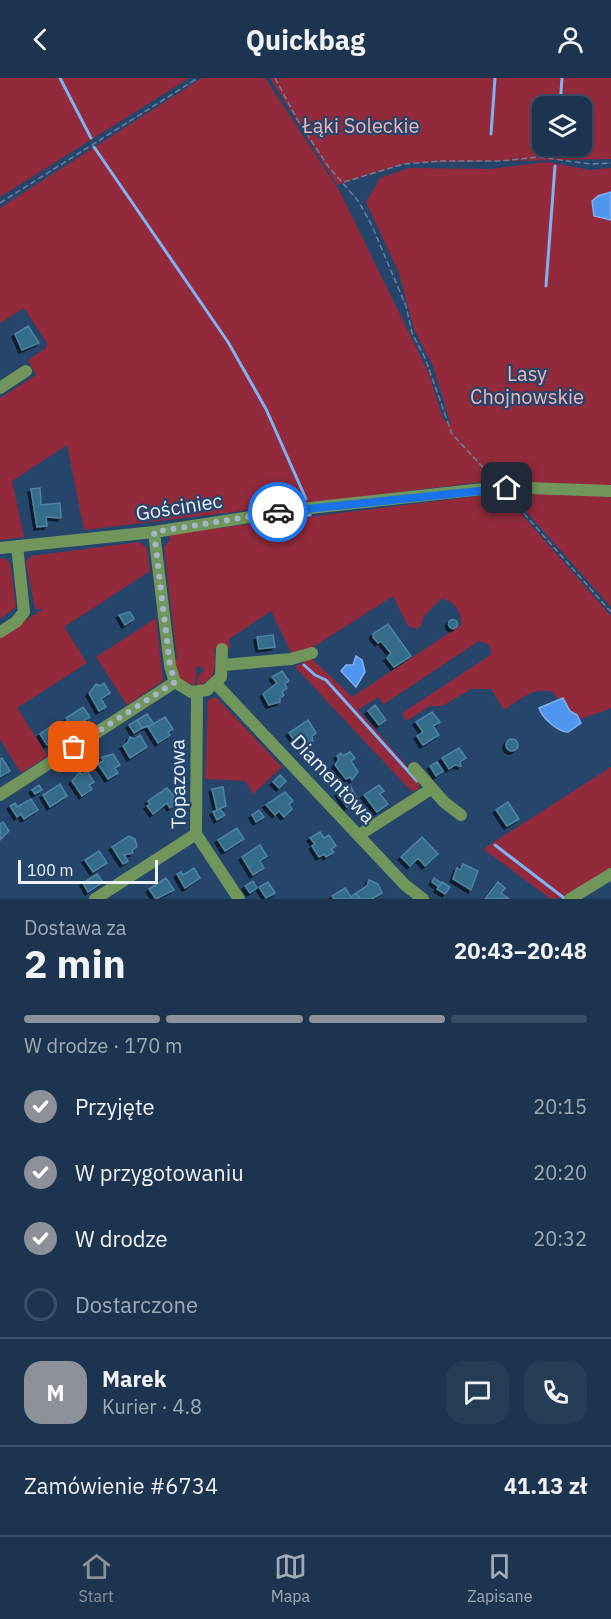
<!DOCTYPE html>
<html lang="pl">
<head>
<meta charset="utf-8">
<style>
	body { margin:0; font-family:"IBM Plex Sans",sans-serif; background:#253c57; color:#f1f3f6; height:100vh; display:flex; flex-direction:column; font-size:22px; white-space:nowrap }
	* { box-sizing:border-box; margin:0 }
	p { font-size:20px; color:#a0aab7 }
	.icon { flex:none; width:33px; height:33px; fill:none; stroke:currentColor; stroke-width:2; stroke-linecap:round; stroke-linejoin:round }
	.map { position:relative; height:821px; overflow:hidden }
	.details { display:flex; flex-direction:column; background:#1c3450; flex:1 }
	.details>* { flex:none }
	.tools { position:absolute; left:532px; top:18px; display:grid; gap:12px }
	.tools a { display:grid; place-items:center; width:60px; height:60px; border-radius:12px; background:#1c3450; box-shadow:0 2px 4px #0004,0 0 0 2px #3a4f67; font-size:30px }
	.scale { position:absolute; left:18px; bottom:15px; width:140px; box-sizing:border-box; padding-left:6px; border:3px solid #ebf2fc; border-top:0; font-size:16px; line-height:21px; white-space:nowrap; color:#ebf2fc; -webkit-text-stroke:4px #26456b; paint-order:stroke }
	.pin { position:absolute; display:grid; place-items:center; width:51px; height:51px; color:#fff; margin:-26px; border-radius:12px; box-shadow:0 3px 9px #0006 }
	.courier { position:absolute; display:grid; place-items:center; width:60px; height:60px; margin:-30px; border:4px solid #1a73e8; border-radius:50%; background:#fff; color:#222; box-shadow:0 2px 8px #0007 }
	.headline em { font-style:normal; font-weight:700 }
	.headline div { display:flex; flex-direction:column-reverse }
	.headline { display:flex; align-items:center; justify-content:space-between; height:102px; padding:0 24px }
	h1 { font-size:39px; font-weight:700; line-height:45px }
	.bar { display:grid; grid-template-columns:repeat(4,1fr); gap:9px 6px; align-content:center; height:72px; padding:0 24px }
	.bar i { height:8px; border-radius:4px; background:#3a4f67 }
	.bar .current { background:#8c9099 }
	.bar p { grid-column:span 4 }
	.line { display:flex; align-items:center; gap:15px; padding:0 24px; border-top:2px solid #3a4f67 }
	.line div { flex:1 }
	.round { display:grid; place-items:center; flex:none; width:63px; height:63px; border-radius:18px; background:#253c57 }
	ol { padding:0 24px; list-style:none }
	li { display:flex; align-items:center; gap:18px; height:66px }
	li p { margin-inline-start:auto }
	li .icon { padding:6px; border-radius:50%; background:#8c9099; color:#fff; stroke-width:4 }
	li:last-child { color:#a0aab7 }
	li i { width:33px; height:33px; border:3px solid #3a4f67; border-radius:50% }
	header { display:flex; justify-content:space-between; align-items:center; height:78px; padding:0 24px; background:#1c3450; font-size:27px; font-weight:700 }
	.tabs { display:flex; justify-content:space-around; align-items:center; height:84px; border-top:2px solid #3a4f67; background:#1c3450; font-size:16px; color:#a0aab7 }
	.tabs a { display:grid; justify-items:center; gap:3px }
	.tabs .current { color:#8c9099 }
	.map>svg:first-child { display:block }
	.green { fill:#932a3c; fill-rule:evenodd }
	.water { fill:#5096ee; stroke:#7eb2f2; stroke-width:1.5 }
	.lines { fill:none; stroke-linecap:round; stroke-linejoin:round }
	.stream { stroke:#7eb2f2; stroke-width:3 }
	.building { fill:#346c8a; stroke:#4d84a4; stroke-width:1.5; filter:url(#shadow) }
	.path { stroke:#69809c; stroke-width:1.5; stroke-dasharray:6 3; stroke-linecap:butt }
	.minor { stroke:#71965c; stroke-width:12 }
	.done { stroke:#a6b5c9; stroke-width:6; stroke-dasharray:0 10.8 }
	.route { stroke:#1a73e8; stroke-width:8 }
	.labels { text-anchor:middle; stroke-width:4.5; stroke-linejoin:round; paint-order:stroke }
	.park-label { font-size:20px; fill:#f1b4b8; stroke:#26456b }
	.street-label { font-size:20px; fill:#ebf2fc; stroke:#26456b }
</style>
</head>
<body>
<header><svg class="icon" aria-label="back" viewBox="0 0 24 24"><path d="M15 5l-7 7 7 7"/></svg>Quickbag<svg class="icon" aria-label="person" viewBox="0 0 24 24"><circle cx="12" cy="8" r="4"/><path d="M4 21q1-7 8-7t8 7"/></svg></header>
<div class="map">
<svg width="611" height="821" viewBox="0 0 611 821">
	<defs>
		<filter id="shadow"><feDropShadow dx="-3" dy="3" stdDeviation="0" flood-color="#0009"/></filter>
	</defs>
	<rect width="100%" height="100%" fill="#26456b"/>
	<path class="green" d="M0 0H189L0 119Z
		M202 0H265L340 114 429 296 443 341 451 347 433 288 414 251 399 195 366 124 380 100 409 90 490 91 547 84 590 92 611 90V114L598 118 594 138 611 142V529L498 402 84 452 67 367 12 403 24 459 0 462V320L36 297 28 282 46 270 47 265 24 230 0 245V130Z
		M270 0H611V81L405 85 337 107ZM543 28H582V68H543Z
		M503 415 611 538V630L607 632 580 641 570 633 563 620 558 621 553 614C532 609 521 621 504 632L491 611H471L442 628H429L408 642 405 641 402 635 492 576 489 567 479 563 384 626 378 619 358 632 420 703 418 712 411 713 295 589 311 580 352 619 461 547C462 534 455 524 442 520L423 539 421 548 416 551 408 548 393 518 310 571 292 576 271 533 229 561 230 570 214 571C216 589 217 603 196 608L199 597 204 592 200 588 195 591 197 596 194 608 180 601 174 582 177 581 164 469 170 462 169 456Z
		M139 464 147 470 150 493 64 549 87 585 17 630 48 678 21 695 0 661V559L43 531H35L26 484 31 478Z
		M4 480 10 485 16 529 0 541V481Z
		M156 540 163 603 127 627 96 579Z
		M216 619 282 689 253 716 245 703 205 701 208 622Z
		M611 689V792L569 819 551 821 483 771Z"/>
	<path class="water" d="M611 114V142L594 138 592 123 598 118Z
		M356 578 362 582 365 594 356 609 341 593 346 587H353Z
		M563 620 570 633 577 637 581 645 568 654C558 654 542 640 539 630Z"/>
	<g class="lines">
		<path class="stream" d="M60 0 91 60
			M560 28 562 0
			M491 56 495 0
			M94 69 228 264 266 331 306 421
			M556 74 557 68
			M546 208 555 88
			M282 440 310 437
			M304 587 315 597 326 602 417 703
			M495 767 564 820"/>
	</g>
	<path class="building" d="M28 248 39 265 22 272 15 256Z
		M40 410 41 427 60 425 61 440 46 439 47 448 37 449 31 411Z
		M130 534 134 541 125 547 119 537Z
		M448.5 546a4.5 4.5 0 1 1 9 0a4.5 4.5 0 1 1-9 0Z
		M388 546 411 578 394 589 387 580 391 575 389 573 381 563 378 565 373 559V556Z
		M273 557 275 569 259 571 257 559Z
		M282 593 289 603 285 606 287 610 282 614 284 617 280 620V624L269 627 263 616 277 605 272 599Z
		M104 605 110 615 101 621 106 629 99 633 89 615 96 606 100 608Z
		M375 627 386 642 379 647 368 633Z
		M83 629 90 639 72 650 66 640Z
		M432 634 440 644 433 648 439 657 423 667 417 658 423 654 416 644Z
		M147 636 154 646 142 650 137 642Z
		M165 639 173 651 168 654 170 657 158 665 148 649Z
		M137 642 142 650 134 655 129 647Z
		M308 642 316 655 312 658 313 663 305 665 301 658 294 662 289 655Z
		M57 644 64 655 58 662 47 667 40 656Z
		M140 657 147 669 130 680 123 668 128 664 130 659 134 661Z
		M506 667a6 6 0 1 1 12 0a6 6 0 1 1-12 0Z
		M459 670 466 680 460 684 461 688 455 687 449 691 442 680Z
		M350 674 355 680 351 683 358 694 352 702 350 699 346 701 335 687 339 681 337 678 341 675 343 678Z
		M113 676 120 687 115 690 118 695 108 701 98 686 103 683 102 679Z
		M2 680 10 693 0 699V681Z
		M437 684 443 693 436 698 430 688Z
		M87 693 94 704 89 707 92 711 82 718 72 703 80 694 82 697Z
		M280 697 286 703 279 710 273 704Z
		M60 706 67 718 50 729 43 717Z
		M39 707 42 712 35 716 32 712Z
		M350 707 354 715 342 722 338 715Z
		M379 707 384 713 380 716 388 726 377 734 364 717Z
		M223 709 226 728 217 732 212 711Z
		M167 710 174 718 172 722 174 727 170 730 167 725 153 736 147 728 150 726 148 723Z
		M285 714 293 723 289 726 292 731 284 739 279 733 275 737 266 727Z
		M354 715 358 721 347 729 342 722Z
		M31 721 38 732 24 741 21 736 17 739 10 728 15 725 17 729Z
		M508 724 519 741 507 748 496 732Z
		M220 731 225 737 217 742 213 734Z
		M259 732 264 739 256 744 252 737Z
		M3 744 9 753 0 762V746Z
		M237 750 244 761 225 773 218 762Z
		M320 754 324 760 329 757 336 768 331 771 334 774 326 779 324 776 319 779 312 768 315 766 310 760Z
		M129 758 135 761 137 769 132 772 133 775 124 777 128 783 123 786 112 769Z
		M422 759 438 776 425 788 418 780 410 788 401 779Z
		M260 767 267 778 260 783 264 790 253 797 242 779Z
		M99 773 107 785 93 794 85 782Z
		M463 786 478 793 471 812 453 801 457 790 460 792Z
		M194 790 200 800 185 810 177 796 181 794 183 797Z
		M97 796 103 804 88 814 83 805Z
		M166 800 174 812 156 821 149 811Z
		M434 800 441 805 439 809 432 804Z
		M369 802 378 806 382 815 372 821H360L356 815 367 808Z
		M253 803 257 810 250 815 245 808Z
		M268 804 275 815 266 820 259 809Z
		M442 804 450 809 445 816 437 811Z
		M498 804 505 810 501 815 508 820 485 821Z
		M345 810 351 819 356 815 360 821H334L332 818Z"/>
	<g class="lines">
		<path class="path" d="M275 0 297 41 328 88 359 124 372 148 406 228 412 255 425 280 452 356 493 400
			M344 104 404 86 441 83H502L538 79 591 86 611 85
			M0 125 198 0
			M512 422 611 534"/>
		<path class="minor" d="M0 310 26 293
			M154 454 170 588 175 604 191 614 207 612 221 599 222 571
			M0 470 154 454 301 431 501 409 611 413
			M0 554 16 544 24 534 17 468
			M224 587 291 581 312 575
			M216 606 405 807 423 821
			M197 614 196 756 239 821
			M414 690 444 724 461 737
			M0 717 175 604
			M359 757 431 711
			M95 821 196 756
			M570 821 611 796"/>
	</g>
	<g class="lines">
		<path class="done" d="M74 669 175 604 170 588 154 454 278 434"/>
		<path class="route" d="M278 434 507 410"/>
	</g>
	<g class="labels">
		<g class="park-label">
			<text x="361" y="55">Łąki Soleckie</text>
			<text x="527" y="303">Lasy<tspan x="527" dy="23">Chojnowskie</tspan></text>
		</g>
		<g class="street-label">
			<text transform="translate(179 429) rotate(-9)" y="7">Gościniec</text>
			<text transform="translate(333 701) rotate(47)" y="7">Diamentowa</text>
			<text transform="translate(178 706) rotate(-91)" y="7">Topazowa</text>
		</g>
	</g>
</svg>
<div class="tools">
<a><svg class="icon" aria-label="layers" viewBox="0 0 24 24"><path d="M12 4l9 5-9 5-9-5zM3 14l9 5 9-5"/></svg></a>
</div>
<div class="scale">100 m</div>
<div class="pin" style="left:74px;top:669px;background:#ea580c"><svg class="icon" aria-label="bag" viewBox="0 0 24 24"><path d="M5 8h14l-1 12H6zM9 8a3 3 0 0 1 6 0"/></svg></div>
<div class="pin" style="left:507px;top:410px;background:#1f2937"><svg class="icon" aria-label="home" viewBox="0 0 24 24"><path d="M3 11l9-7 9 7M6 9v11h12V9"/></svg></div>
<div class="courier" style="left:278px;top:434px"><svg class="icon" aria-label="car" viewBox="0 0 24 24"><path d="M5 17H2v-5l4-1 3-4h7l3 4 3 1v5h-3M9 17h6M6 11h13"/><circle cx="7" cy="17" r="2"/><circle cx="17" cy="17" r="2"/></svg></div>
</div>
<section class="details">
<div class="headline"><div><h1>2 min</h1><p>Dostawa za</p></div><em>20:43–20:48</em></div>
<div class="bar"><i class="current"></i><i class="current"></i><i class="current"></i><i></i><p>W drodze · 170 m</p></div>
<ol>
<li><svg class="icon" aria-label="check" viewBox="0 0 24 24"><path d="M5 12l5 5 9-10"/></svg>Przyjęte<p>20:15</p></li>
<li><svg class="icon" aria-label="check" viewBox="0 0 24 24"><path d="M5 12l5 5 9-10"/></svg>W przygotowaniu<p>20:20</p></li>
<li><svg class="icon" aria-label="check" viewBox="0 0 24 24"><path d="M5 12l5 5 9-10"/></svg>W drodze<p>20:32</p></li>
<li><i></i>Dostarczone</li>
</ol>
<div class="line" style="height:108px"><b class="round" style="background:#8c9099;color:#fff">M</b><div><b>Marek</b><p>Kurier · 4.8</p></div><a class="round"><svg class="icon" aria-label="chat" viewBox="0 0 24 24"><path d="M4 5h16v11H9l-5 4z"/></svg></a><a class="round"><svg class="icon" aria-label="phone" viewBox="0 0 24 24"><path d="M5 4h4l2 5-3 2q2 4 5 5l2-3 5 2v4C11 20 4 13 5 4z"/></svg></a></div>
<div class="line" style="height:78px"><div>Zamówienie #6734</div><b>41.13 zł</b></div>
</section>
<nav class="tabs">
<a class="current"><svg class="icon" aria-label="home" viewBox="0 0 24 24"><path d="M3 11l9-7 9 7M6 9v11h12V9"/></svg>Start</a>
<a><svg class="icon" aria-label="map" viewBox="0 0 24 24"><path d="M3 6l6-2 6 2 6-2v14l-6 2-6-2-6 2zM9 4v14M15 6v14"/></svg>Mapa</a>
<a><svg class="icon" aria-label="saved" viewBox="0 0 24 24"><path d="M7 4h10v16l-5-4-5 4z"/></svg>Zapisane</a>
</nav>
</body>
</html>
